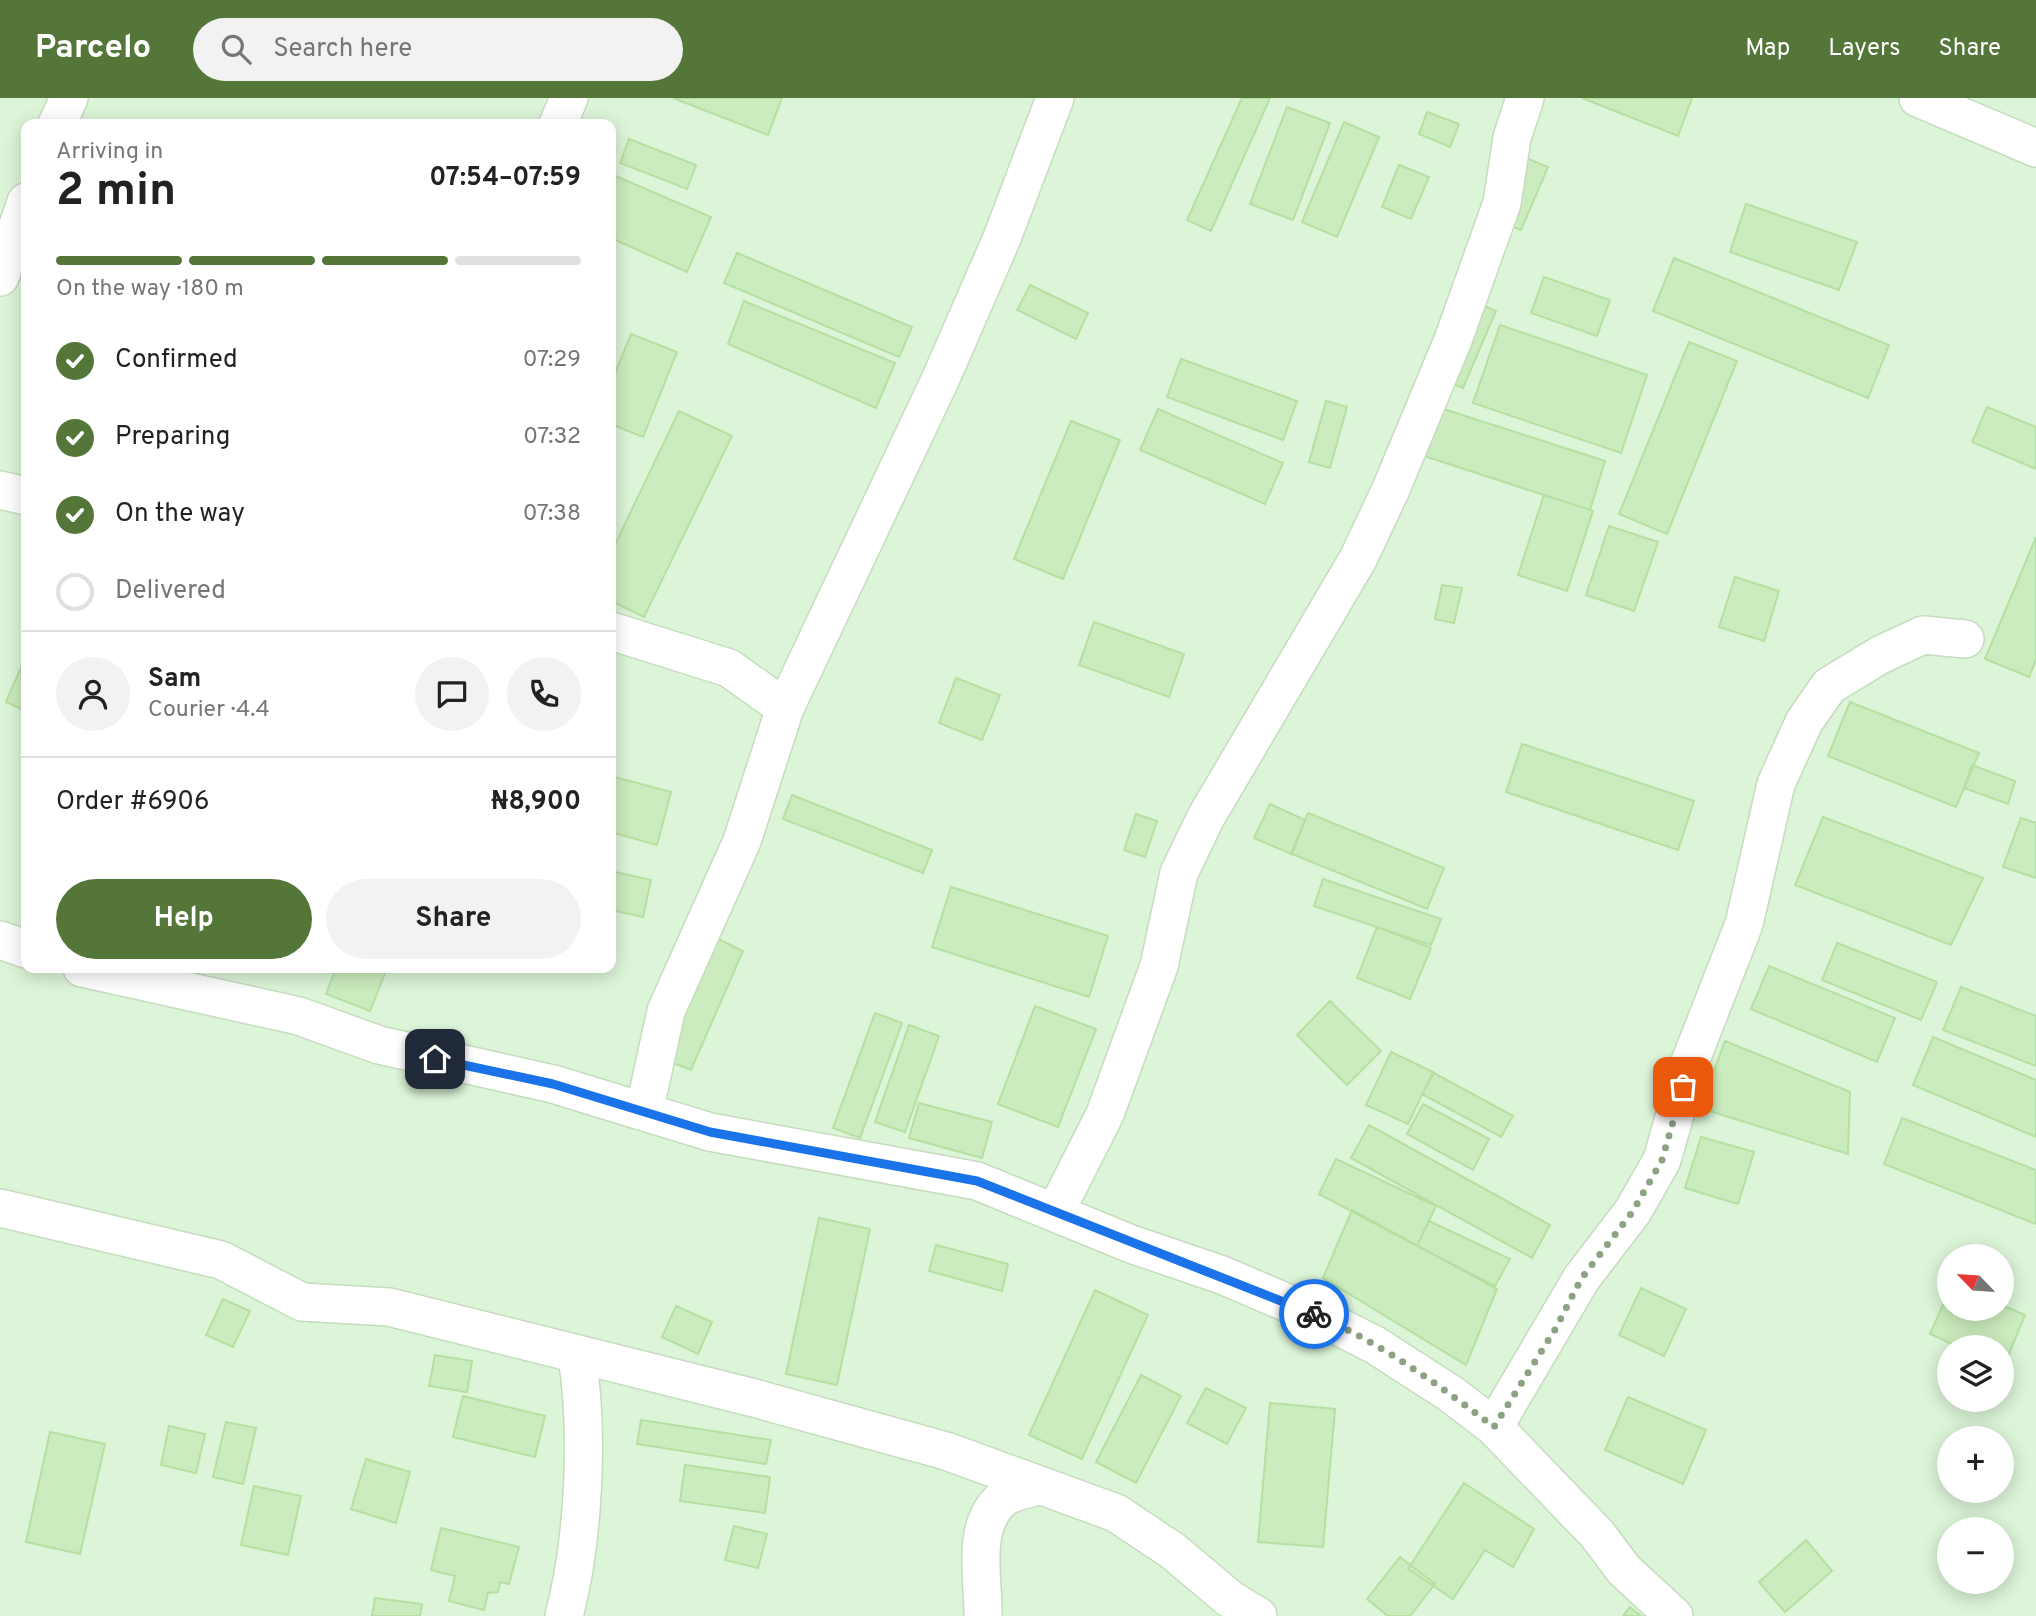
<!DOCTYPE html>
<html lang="en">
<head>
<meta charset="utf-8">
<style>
	body { margin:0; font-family:Overpass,sans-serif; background:#f2f2f2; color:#222; height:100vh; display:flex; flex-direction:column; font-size:26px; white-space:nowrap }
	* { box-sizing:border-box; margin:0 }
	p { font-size:23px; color:#767676 }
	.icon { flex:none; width:38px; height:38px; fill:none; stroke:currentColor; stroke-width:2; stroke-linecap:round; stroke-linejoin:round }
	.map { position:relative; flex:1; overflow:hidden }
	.panel { position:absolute; left:21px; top:21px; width:595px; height:854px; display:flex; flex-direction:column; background:#fff; border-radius:14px; box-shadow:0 4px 18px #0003 }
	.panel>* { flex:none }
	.needle { width:46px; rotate:295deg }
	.fabs { position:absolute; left:1937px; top:1146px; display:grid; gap:14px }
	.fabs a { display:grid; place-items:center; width:77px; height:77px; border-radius:50%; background:#fff; box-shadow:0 4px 18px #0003; font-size:35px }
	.pin { position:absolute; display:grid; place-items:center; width:60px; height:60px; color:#fff; margin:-30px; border-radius:14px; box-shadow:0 4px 10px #0006 }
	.courier { position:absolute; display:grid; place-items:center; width:70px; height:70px; margin:-35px; border:5px solid #1a73e8; border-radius:50%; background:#fff; color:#222; box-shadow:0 2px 9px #0007 }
	.head em { font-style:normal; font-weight:700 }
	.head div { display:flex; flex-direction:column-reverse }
	.head { display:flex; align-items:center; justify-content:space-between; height:119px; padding:0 35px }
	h1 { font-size:46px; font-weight:700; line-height:52px }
	.bar { display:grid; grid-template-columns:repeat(4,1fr); gap:10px 7px; align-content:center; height:84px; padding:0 35px }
	.bar i { height:9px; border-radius:5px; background:#e0e0e0 }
	.bar .selected { background:#557639 }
	.bar p { grid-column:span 4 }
	.line { display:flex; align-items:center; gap:18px; padding:0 35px; border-top:2px solid #e0e0e0 }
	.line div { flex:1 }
	.round { display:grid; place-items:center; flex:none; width:74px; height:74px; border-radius:37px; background:#f2f2f2 }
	ol { padding:0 35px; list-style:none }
	li { display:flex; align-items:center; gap:21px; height:77px }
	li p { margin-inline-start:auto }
	li .icon { padding:7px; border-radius:50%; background:#557639; color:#fff; stroke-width:4 }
	li:last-child { color:#767676 }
	li i { width:38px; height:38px; border:4px solid #e0e0e0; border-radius:50% }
	.cta { display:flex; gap:14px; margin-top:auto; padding:14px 35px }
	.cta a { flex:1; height:80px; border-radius:42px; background:#557639; color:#fff; font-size:28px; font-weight:700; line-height:80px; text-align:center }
	.cta a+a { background:#f2f2f2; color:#222 }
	header { display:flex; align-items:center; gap:42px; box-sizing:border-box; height:98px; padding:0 35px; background:#557639; color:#fff }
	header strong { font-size:33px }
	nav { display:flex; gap:38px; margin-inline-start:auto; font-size:24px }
	.search { width:490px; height:63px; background:#f2f2f2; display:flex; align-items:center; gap:18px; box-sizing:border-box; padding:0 24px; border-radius:38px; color:#767676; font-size:26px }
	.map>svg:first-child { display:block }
	.residential { fill:#dcf4d8; fill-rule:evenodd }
	.building { fill:#cbecbe; stroke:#b5e0a2; stroke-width:2 }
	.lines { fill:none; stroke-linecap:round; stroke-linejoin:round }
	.street-casing { stroke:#c6dcbf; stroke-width:40 }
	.street { stroke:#fff; stroke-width:37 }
	.done { stroke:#8ba283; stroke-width:7; stroke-dasharray:0 12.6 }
	.route { stroke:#1a73e8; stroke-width:9 }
</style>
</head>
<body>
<header>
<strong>Parcelo</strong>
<div class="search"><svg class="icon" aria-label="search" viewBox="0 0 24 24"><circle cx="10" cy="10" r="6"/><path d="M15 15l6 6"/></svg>Search here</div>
<nav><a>Map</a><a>Layers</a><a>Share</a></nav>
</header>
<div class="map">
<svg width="2036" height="1518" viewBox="0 0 2036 1518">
	<rect width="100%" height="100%" fill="#e8fbe7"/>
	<path class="residential" d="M0 0H2036V1518H0ZM26 26H611V870H26ZM1950 1158H2002V1211H1950ZM1950 1250H2002V1302H1950ZM1950 1340H2002V1393H1950ZM1950 1432H2002V1484H1950Z"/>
	<path class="building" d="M673 0H782L768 37Z
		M1242 0H1270L1211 133 1187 122Z
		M1582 0H1692L1678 38Z
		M1287 9 1330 25 1293 122 1250 106Z
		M1427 14 1459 26 1450 49 1419 36Z
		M1344 24 1379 39 1337 139 1302 124Z
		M629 41 696 67 687 91 620 65Z
		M1519 57 1548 69 1521 132 1492 120Z
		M1399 67 1429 79 1411 121 1382 109Z
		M611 76 711 119 687 174 611 140Z
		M1746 106 1857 144 1839 192 1730 154Z
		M737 155 912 229 899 259 724 185Z
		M1674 160 1889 247 1868 300 1653 213Z
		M1544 179 1610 202 1597 238 1531 215Z
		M1030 187 1088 215 1076 241 1017 212Z
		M1464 199 1496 213 1463 290 1431 277Z
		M744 203 895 265 876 310 728 246Z
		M1500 227 1647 277 1621 355 1473 305Z
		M631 236 677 254 643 339 611 326V285Z
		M1689 244 1737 263 1667 436 1619 416Z
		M1181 261 1297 303 1283 342 1167 299Z
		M1326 303 1347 309 1330 370 1309 364Z
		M1428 306 1605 363 1590 412 1412 354Z
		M1987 309 2036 329V371L1972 344Z
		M1158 311 1283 365 1265 406 1140 352Z
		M679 313 732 338 644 519 611 503V455Z
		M1071 323 1120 342 1063 481 1014 461Z
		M1544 397 1593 413 1567 493 1518 477Z
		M1609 428 1658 444 1634 513 1586 497Z
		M2036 439V561L2029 579 1985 561Z
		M1735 479 1779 493 1764 543 1719 529Z
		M1442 487 1462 490 1454 525 1435 521Z
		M1094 524 1184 556 1169 599 1079 567Z
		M26 558V613L6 604Z
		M956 580 1000 597 982 642 939 625Z
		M1850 604 1979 655 1956 709 1828 658Z
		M1522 646 1694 703 1678 752 1506 694Z
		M1972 667 2015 683 2008 706 1964 690Z
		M611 678 671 694 657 747 611 734Z
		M792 697 932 752 923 775 783 721Z
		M1270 706 1305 722 1291 756 1254 740Z
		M1308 715 1444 770 1427 811 1292 756Z
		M1136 716 1157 723 1145 759 1124 752Z
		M1823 719 1983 780 1951 847 1795 787Z
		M2021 720 2036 725V780L2003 769Z
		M611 773 651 782 643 819 611 812Z
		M1323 781 1441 821 1431 847 1314 808Z
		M951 789 1108 838 1089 899 932 849Z
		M1377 829 1431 850 1410 901 1357 880Z
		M716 840 743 853 691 972 663 961Z
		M1837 845 1937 884 1921 922 1822 882Z
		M1769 868 1895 920 1877 964 1751 911Z
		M336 870H387L370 913 326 896Z
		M1961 889 2036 918V968L1943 932Z
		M1330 903 1381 953 1347 987 1297 937Z
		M1035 908 1096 931 1058 1029 998 1006Z
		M875 915 902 925 860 1040 833 1030Z
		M909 927 939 938 905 1034 875 1024Z
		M1933 939 2036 982V1039L1913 987Z
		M1725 943 1850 994 1848 1056 1700 1010Z
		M1391 954 1433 974 1408 1026 1366 1007Z
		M1434 975 1513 1018 1501 1039 1422 996Z
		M919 1005 992 1024 982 1060 909 1040Z
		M1423 1006 1489 1041 1473 1072 1407 1036Z
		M1902 1020 2036 1072V1126L1884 1066Z
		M1369 1027 1550 1127 1532 1160 1351 1060Z
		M1701 1039 1754 1054 1738 1106 1685 1090Z
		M1336 1061 1436 1108 1417 1148 1319 1096Z
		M1352 1112 1497 1191 1466 1267 1323 1180Z
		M819 1120 870 1131 837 1287 786 1276Z
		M1429 1123 1510 1161 1495 1188 1417 1148Z
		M936 1147 1008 1166 1002 1193 929 1173Z
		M1641 1190 1686 1211 1664 1258 1619 1237Z
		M1950 1191V1211H2002V1207L2025 1217 2004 1268 2002 1250H1961L1930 1236Z
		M1095 1192 1148 1217 1082 1361 1029 1337Z
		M223 1201 250 1213 233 1249 206 1237Z
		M676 1208 712 1224 698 1256 662 1239Z
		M435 1257 472 1263 467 1294 429 1288Z
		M1141 1277 1181 1298 1136 1385 1096 1364Z
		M1206 1290 1246 1310 1227 1346 1187 1325Z
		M463 1298 545 1318 535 1359 453 1339Z
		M1628 1299 1706 1332 1683 1386 1605 1352Z
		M1270 1305 1335 1311 1323 1449 1258 1444Z
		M641 1322 771 1342 766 1366 637 1346Z
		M226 1324 256 1330 243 1386 213 1379Z
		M169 1328 205 1336 196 1375 161 1367Z
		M50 1334 105 1346 80 1456 26 1444Z
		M366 1361 410 1374 396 1425 351 1411Z
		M685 1367 770 1379 765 1415 680 1403Z
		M1464 1385 1534 1431 1513 1469 1485 1452 1453 1501 1408 1471Z
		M254 1388 301 1398 288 1457 241 1447Z
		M734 1428 767 1436 758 1470 725 1462Z
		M441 1430 519 1449 509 1486 500 1484 498 1494 488 1495 484 1512 449 1503 455 1478 431 1472Z
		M1806 1442 1832 1473 1785 1514 1759 1484Z
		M1400 1459 1435 1486 1410 1518H1388L1367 1501Z
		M375 1500 422 1506 420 1518H372Z
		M1630 1509 1641 1518H1623Z"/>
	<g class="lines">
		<g class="street-casing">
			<path id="street" d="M1918 0 2036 50
				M57 26 69 0
				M558 26 569 0
				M0 179 26 104
				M0 392 26 398
				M611 533 729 570 785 610 742 743 666 913 644 1014
				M785 610 941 280 1002 140 1055 0
				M0 842 26 851
				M82 870 299 918 379 947 553 986 710 1034 977 1083 1131 1146 1222 1177 1318 1218 1375 1247 1451 1296 1494 1329 1597 1436 1624 1472 1674 1518
				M0 1110 221 1162 302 1204 389 1209 754 1300 946 1353 1116 1415 1173 1453 1230 1501 1258 1518
				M1056 1113 1105 1016 1159 868 1179 775 1206 719 1358 461 1391 391 1453 242 1502 105 1512 40 1525 0
				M1494 1329 1581 1181 1633 1113 1662 1062 1690 964 1744 826 1776 686 1804 624 1829 588 1880 557 1923 537 1965 541
				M564 1518C584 1442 589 1336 577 1258
				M983 1518C984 1482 970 1429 1002 1401 1010 1394 1028 1391 1039 1388"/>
		</g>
		<use href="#street" class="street"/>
	</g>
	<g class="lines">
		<path class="done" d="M1314 1216C1379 1244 1438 1286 1494 1329L1556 1230 1581 1181 1633 1113 1662 1062 1683 989"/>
		<path class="route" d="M435 961 553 986 710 1034 977 1083 1314 1216"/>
	</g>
</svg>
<div class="fabs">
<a><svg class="needle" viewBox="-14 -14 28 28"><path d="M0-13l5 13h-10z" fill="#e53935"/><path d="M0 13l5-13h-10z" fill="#767676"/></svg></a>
<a><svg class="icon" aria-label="layers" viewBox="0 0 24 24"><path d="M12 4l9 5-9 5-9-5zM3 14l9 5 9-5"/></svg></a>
<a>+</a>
<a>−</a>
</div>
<div class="pin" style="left:1683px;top:989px;background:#ea580c"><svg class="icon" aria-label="bag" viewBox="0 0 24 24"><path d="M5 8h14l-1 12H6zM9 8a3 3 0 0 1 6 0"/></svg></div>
<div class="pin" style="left:435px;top:961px;background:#1f2937"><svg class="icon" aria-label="home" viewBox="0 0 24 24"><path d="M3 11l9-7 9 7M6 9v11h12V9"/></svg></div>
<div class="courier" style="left:1314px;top:1216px"><svg class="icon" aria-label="bike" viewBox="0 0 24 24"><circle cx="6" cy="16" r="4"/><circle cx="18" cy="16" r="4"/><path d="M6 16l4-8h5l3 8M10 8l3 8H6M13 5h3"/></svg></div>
<section class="panel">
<div class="head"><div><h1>2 min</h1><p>Arriving in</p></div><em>07:54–07:59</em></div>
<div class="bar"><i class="selected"></i><i class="selected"></i><i class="selected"></i><i></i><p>On the way · 180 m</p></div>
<ol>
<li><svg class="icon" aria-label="check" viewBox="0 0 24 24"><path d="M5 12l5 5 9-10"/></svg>Confirmed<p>07:29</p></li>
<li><svg class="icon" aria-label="check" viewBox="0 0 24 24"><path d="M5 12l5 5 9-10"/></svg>Preparing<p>07:32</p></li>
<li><svg class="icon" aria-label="check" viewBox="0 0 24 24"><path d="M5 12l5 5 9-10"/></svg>On the way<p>07:38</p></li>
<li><i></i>Delivered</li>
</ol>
<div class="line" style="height:126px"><a class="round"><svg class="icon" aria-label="person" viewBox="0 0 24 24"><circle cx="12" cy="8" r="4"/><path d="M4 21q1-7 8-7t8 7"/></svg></a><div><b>Sam</b><p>Courier · 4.4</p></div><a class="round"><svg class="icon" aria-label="chat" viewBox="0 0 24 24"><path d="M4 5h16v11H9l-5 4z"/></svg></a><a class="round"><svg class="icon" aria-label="phone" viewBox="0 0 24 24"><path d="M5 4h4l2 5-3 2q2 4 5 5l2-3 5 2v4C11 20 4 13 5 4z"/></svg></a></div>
<div class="line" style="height:91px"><div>Order #6906</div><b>₦8,900</b></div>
<div class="cta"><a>Help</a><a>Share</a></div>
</section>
</div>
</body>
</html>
